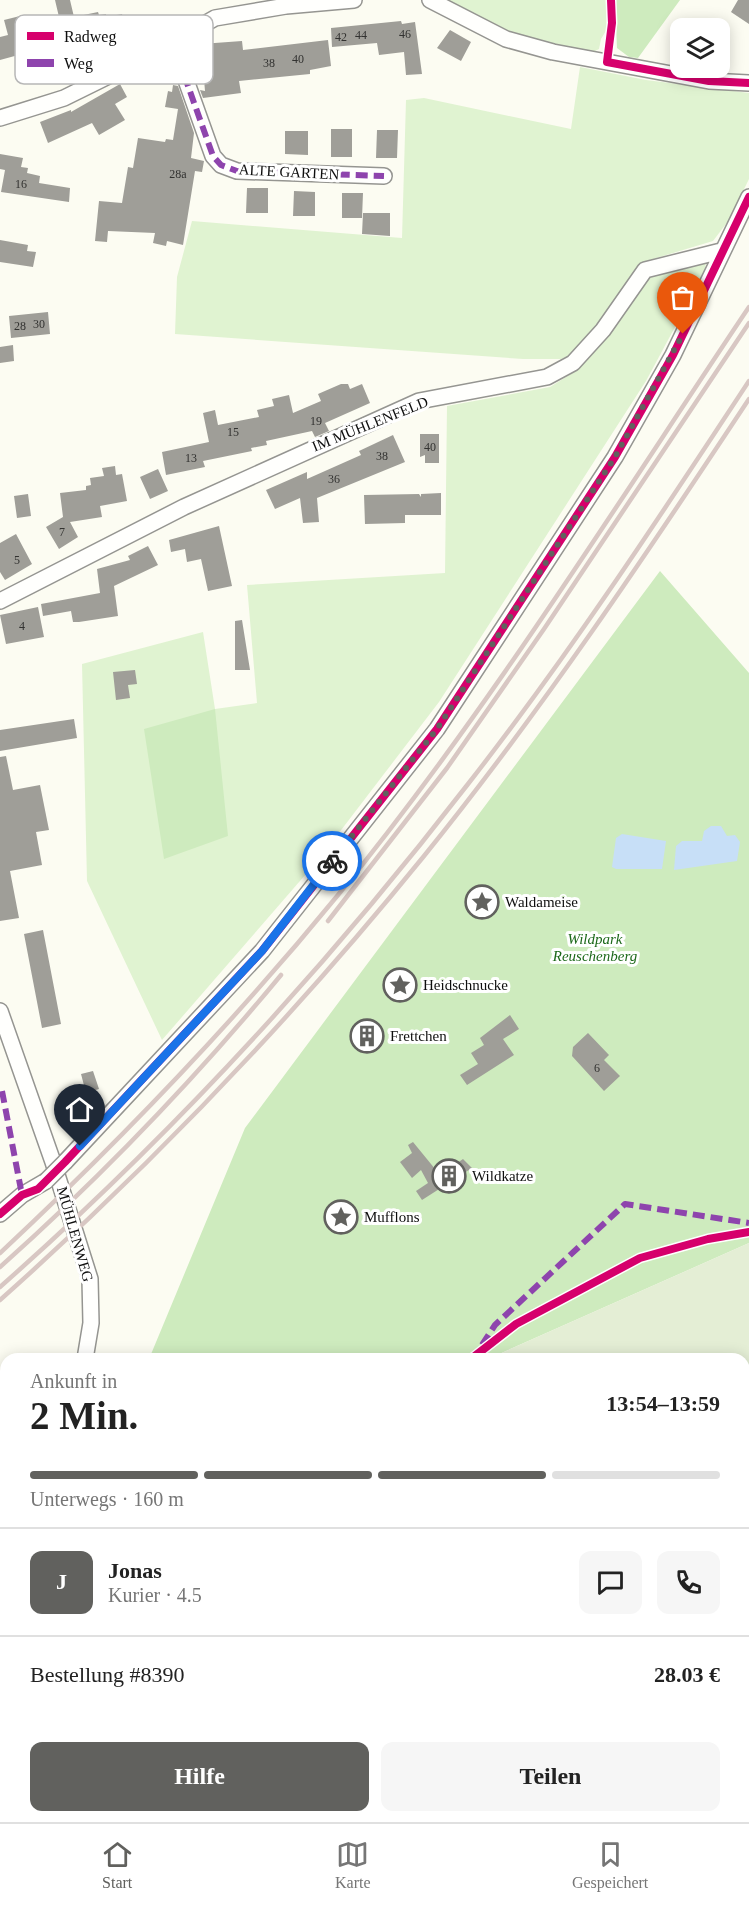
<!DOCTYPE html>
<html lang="de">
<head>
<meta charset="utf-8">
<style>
	body { margin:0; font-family:Georgia,serif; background:#f6f6f6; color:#222; height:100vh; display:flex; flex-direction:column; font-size:22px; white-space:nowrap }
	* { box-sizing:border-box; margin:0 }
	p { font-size:20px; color:#767676 }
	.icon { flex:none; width:33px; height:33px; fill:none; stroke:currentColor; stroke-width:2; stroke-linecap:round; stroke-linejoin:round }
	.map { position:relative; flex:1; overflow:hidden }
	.sheet { position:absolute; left:0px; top:1353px; width:750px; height:470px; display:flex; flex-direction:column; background:#fff; border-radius:18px 18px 0 0; box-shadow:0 3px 15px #0003 }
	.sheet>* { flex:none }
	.buttons { position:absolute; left:670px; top:18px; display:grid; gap:12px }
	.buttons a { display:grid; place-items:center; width:60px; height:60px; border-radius:12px; background:#fff; box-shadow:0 3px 15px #0003; font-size:30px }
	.pin { position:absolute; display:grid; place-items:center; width:51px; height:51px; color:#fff; margin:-62px -26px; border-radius:50% 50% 50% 0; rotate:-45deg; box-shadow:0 0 6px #0007 }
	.pin .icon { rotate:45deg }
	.courier { position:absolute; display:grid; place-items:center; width:60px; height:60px; margin:-30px; border:4px solid #1a73e8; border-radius:50%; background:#fff; color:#222; box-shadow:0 2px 8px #0007 }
	.headline em { font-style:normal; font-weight:700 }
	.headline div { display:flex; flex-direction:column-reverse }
	.headline { display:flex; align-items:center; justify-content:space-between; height:102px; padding:0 30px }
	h1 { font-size:39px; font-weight:700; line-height:45px }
	.bar { display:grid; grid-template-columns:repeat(4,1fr); gap:9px 6px; align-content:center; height:72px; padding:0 30px }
	.bar i { height:8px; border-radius:4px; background:#e0e0e0 }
	.bar .current { background:#61615e }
	.bar p { grid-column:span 4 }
	.line { display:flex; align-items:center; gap:15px; padding:0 30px; border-top:2px solid #e0e0e0 }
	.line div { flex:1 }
	.round { display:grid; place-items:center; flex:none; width:63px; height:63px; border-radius:12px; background:#f6f6f6 }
	.cta { display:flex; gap:12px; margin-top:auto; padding:12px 30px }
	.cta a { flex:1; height:69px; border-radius:12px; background:#61615e; color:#fff; font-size:24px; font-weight:700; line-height:69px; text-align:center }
	.cta a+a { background:#f6f6f6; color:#222 }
	.tabs { display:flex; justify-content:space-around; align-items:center; height:84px; border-top:2px solid #e0e0e0; background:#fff; font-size:16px; color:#767676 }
	.tabs a { display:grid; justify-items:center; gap:3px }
	.tabs .current { color:#61615e }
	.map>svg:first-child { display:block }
	.green { fill:#e0f3d1 }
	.forest { fill:#ceebbe }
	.cemetery { fill:#e4eed5 }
	.water { fill:#c7dff7 }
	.building { fill:#9f9e98 }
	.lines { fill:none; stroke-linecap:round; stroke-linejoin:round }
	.street-casing { stroke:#959591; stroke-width:18 }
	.street { stroke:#fffffd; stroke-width:15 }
	.rail { stroke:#d8c7c3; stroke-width:4.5 }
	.street-bridge-casing { stroke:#959591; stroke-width:18; stroke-linecap:butt }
	.street-bridge { stroke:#fffffd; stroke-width:15 }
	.quiet { stroke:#8e44ad; stroke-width:6; stroke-dasharray:12 6; stroke-linecap:butt }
	.cycleway-casing { stroke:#fff; stroke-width:11 }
	.cycleway { stroke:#d6006c; stroke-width:8 }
	.done { stroke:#61615e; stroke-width:6; stroke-dasharray:0 10.8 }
	.route { stroke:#1a73e8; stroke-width:8 }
	.labels { text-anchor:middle; stroke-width:6; stroke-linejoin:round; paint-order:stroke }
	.number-label { font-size:12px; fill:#323230 }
	.street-label { font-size:15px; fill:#0e0e0e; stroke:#fff }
	.poi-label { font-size:15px; fill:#0e0e0e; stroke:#fff; text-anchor:start }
	.park-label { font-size:15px; font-style:italic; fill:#1d691a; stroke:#fff }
	.key { fill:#fff; stroke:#b7b7b7; stroke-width:1.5 }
	.key-label { font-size:16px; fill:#0e0e0e }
</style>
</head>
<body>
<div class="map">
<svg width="749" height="1822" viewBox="0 0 749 1822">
	<rect width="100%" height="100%" fill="#fcfcf2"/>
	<path class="green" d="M446 0H606L607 29 601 39 599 49 589 54 513 39 445 4Z
		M580 67 646 80 749 93V179L729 220 713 241 643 262 575 353 561 359H523L175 334 177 277 192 221 402 238 406 100 424 98 571 129Z
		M706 263 704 273 646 381 439 702 319 859 162 1040 87 881 82 664 203 632 215 709 257 703 247 585 445 573 447 406 550 387 574 372 647 276Z
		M0 1420 6 1427V1502L0 1505Z"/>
	<path class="forest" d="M615 0H680L638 58 629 57 617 48Z
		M660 571 749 673V1243L488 1359H149L245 1128Z
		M215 709 228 836 164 859 144 729Z
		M301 1816 473 1817V1822H296Z"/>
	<path class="cemetery" d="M749 1243V1822H473V1816H744V1359H488Z"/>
	<path class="water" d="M711 826H721L727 836 735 835 740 842 737 861 674 870 676 846 682 841H702L704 831Z
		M622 834 666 841 662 869H616L612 867 616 838Z"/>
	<path class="building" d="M55 0H70L74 17 98 12 99 15 106 14V17L122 14 127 34 97 40 101 55 88 58V55L38 67 33 51 0 60V37L8 35 4 20 20 16 24 34 29 33 32 42 63 34Z
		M738 0H749V24L731 12Z
		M401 21 402 24 415 22 422 74 406 75 404 52 379 55 377 43 332 47 331 28Z
		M450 30 471 42 461 61 437 48Z
		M328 40 331 66 310 70V74L239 81 241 93 203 98 200 90 205 91 201 44 242 41 243 50Z
		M120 84 127 97 115 104 125 120 99 135 92 123 48 143 40 122 71 110V112Z
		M173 85 178 86 194 133 191 158 204 161 202 172 195 171 183 245 167 241 166 246 153 243 155 233 108 231 107 242 95 241 99 201 122 203 128 167 133 168 138 138 165 142 166 139 173 140 178 109 165 107 168 91 172 92Z
		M331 129H352V157H331Z
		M377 130H398L397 158H376Z
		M285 131H308V155L285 154Z
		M0 154 23 158 21 167 28 168 27 173 40 176 39 183 70 188 69 202 1 192 5 170 0 169Z
		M247 188H268V213H246Z
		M294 191 315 192V216H293Z
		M342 193H363L362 218H342Z
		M363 213H390V236L362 234Z
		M0 240 28 245 27 251 36 252 33 267 0 262Z
		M48 312 50 334 11 338 9 316Z
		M13 345 14 361 0 363V347Z
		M341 384H348L350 389 362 384 370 403 325 423 329 431 315 437 312 431 266 441 267 445 251 448 252 451 203 461 205 467 166 475 162 452 209 442 203 413 215 410 218 425 259 417 257 410 274 406 272 399 289 395 293 413 321 401 318 394Z
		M420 434H439V463H425V455L420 457Z
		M393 435 405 462 317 498 319 522 303 523 300 498 275 509 266 490 307 472V479L361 455 359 451Z
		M115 466 116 475 122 474 127 501 100 506 102 517 70 522 78 537 59 549 46 527 63 517 60 493 86 490V486L91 485 90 478 104 476 102 468Z
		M158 469 168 491 150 499 140 477Z
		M441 493V515H405V523L365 524 364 495 419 494 421 497V494Z
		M28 494 31 516 17 518 14 496Z
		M219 526 232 586 208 591 201 559 187 562 185 549 171 552 169 540Z
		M16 534 32 564 5 580 0 572V543Z
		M148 546 158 565 114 586 118 616 79 622H73L71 611 43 616 41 604 100 593 97 569 130 560 128 556Z
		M38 607 44 637 6 644 0 615Z
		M242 620 250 670H235V621Z
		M135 670 137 684 128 685 130 698 116 700 113 672Z
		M74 719 77 738 0 751V730Z
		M6 756 13 790 40 785 49 830 36 832 42 865 10 871 19 918 0 921V757Z
		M43 930 61 1024 42 1028 24 934Z
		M510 1015 519 1029 503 1039 514 1055 467 1085 460 1075 478 1064 471 1053 484 1045 480 1038Z
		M588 1033 609 1055 604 1060 620 1076 604 1091 572 1056 573 1047Z
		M93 1071 99 1089 86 1093 81 1074Z
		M413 1142 440 1175 463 1159 472 1168 422 1200 416 1191 428 1183 421 1170 412 1178 400 1162 412 1153 408 1145Z"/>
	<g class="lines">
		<g class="street-casing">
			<path id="street" d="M430 0 506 39 553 52 709 81 749 83
				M172 41 213 156 221 165 237 171 384 176
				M0 118 64 98 143 59 215 18 286 6 354 0
				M0 601 184 507 419 401 547 377 573 363 603 330 645 270 721 251
				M0 1011 53 1162 90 1279 91 1323 85 1359
				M65 1162 262 951 437 729 615 457 673 355 749 197
				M0 1214 22 1195 46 1181
				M0 1617 6 1614
				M102 1816 103 1822"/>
		</g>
		<use href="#street" class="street"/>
		<path class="rail" d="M328 921 447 768 544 629 749 323
			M0 1253C120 1141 234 1022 338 895 489 710 616 505 749 307
			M0 1267C101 1177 195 1079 281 975
			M0 1287C172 1135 328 965 468 784 569 655 659 518 749 381
			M0 1300C153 1164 295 1015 424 856 542 710 646 555 749 399"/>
		<g class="street-bridge-casing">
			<path id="street-bridge" d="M46 1181 65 1162"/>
		</g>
		<use href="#street-bridge" class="street-bridge"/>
		<path class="quiet" d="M172 41 213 156 221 165 237 171 384 176
			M2 1091 22 1195
			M482 1345 495 1325 625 1204 749 1223
			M744 1374 749 1375
			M0 1402 6 1410
			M426 1816 430 1822"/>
		<g class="cycleway-casing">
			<path id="cycleway" d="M611 0 612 23 607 62 709 81 749 83
				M0 1214 22 1195 38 1189 65 1162 262 951 437 729 615 457 673 355 749 197
				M471 1359 516 1324 640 1258 708 1239 749 1232"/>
		</g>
		<use href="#cycleway" class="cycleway"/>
	</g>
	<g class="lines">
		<path class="done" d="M332 861 437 729 615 457 683 334"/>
		<path class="route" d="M80 1146 262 951 332 861"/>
	</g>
	<defs>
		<g id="sight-ring" transform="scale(1.725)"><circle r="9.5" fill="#fff" stroke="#61615e" stroke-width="1.5"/><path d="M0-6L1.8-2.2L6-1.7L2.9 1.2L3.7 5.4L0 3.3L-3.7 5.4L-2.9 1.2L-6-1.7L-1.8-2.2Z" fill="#61615e"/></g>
		<g id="building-ring" transform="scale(1.725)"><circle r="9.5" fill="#fff" stroke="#61615e" stroke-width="1.5"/><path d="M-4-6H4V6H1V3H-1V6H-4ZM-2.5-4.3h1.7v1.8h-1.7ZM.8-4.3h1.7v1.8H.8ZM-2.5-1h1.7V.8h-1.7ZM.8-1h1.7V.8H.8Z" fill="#61615e"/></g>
	</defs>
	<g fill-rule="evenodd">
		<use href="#sight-ring" x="482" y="902"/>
		<use href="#sight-ring" x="400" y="985"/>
		<use href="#building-ring" x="367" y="1036"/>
		<use href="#building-ring" x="449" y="1176"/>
		<use href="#sight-ring" x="341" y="1217"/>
	</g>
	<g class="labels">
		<g class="number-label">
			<text x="405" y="38">46</text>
			<text x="361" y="39">44</text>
			<text x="341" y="41">42</text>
			<text x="298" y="63">40</text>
			<text x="269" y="67">38</text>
			<text x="178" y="178">28a</text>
			<text x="21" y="188">16</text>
			<text x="39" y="328">30</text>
			<text x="20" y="330">28</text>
			<text x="316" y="425">19</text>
			<text x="233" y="436">15</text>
			<text x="430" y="451">40</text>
			<text x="382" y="460">38</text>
			<text x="191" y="462">13</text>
			<text x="334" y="483">36</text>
			<text x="62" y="536">7</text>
			<text x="17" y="564">5</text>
			<text x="22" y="630">4</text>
			<text x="597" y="1072">6</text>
		</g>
		<g class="street-label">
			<text transform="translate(289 172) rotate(3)" y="5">ALTE GARTEN</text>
			<text transform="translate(370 424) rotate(-22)" y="5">IM MÜHLENFELD</text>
			<text transform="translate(75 1234) rotate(74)" y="5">MÜHLENWEG</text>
		</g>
		<g class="poi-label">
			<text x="505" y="907">Waldameise</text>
			<text x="423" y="990">Heidschnucke</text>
			<text x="390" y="1041">Frettchen</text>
			<text x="472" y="1181">Wildkatze</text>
			<text x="364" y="1222">Mufflons</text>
		</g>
		<g class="park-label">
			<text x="595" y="944">Wildpark<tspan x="595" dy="17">Reuschenberg</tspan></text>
		</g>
	</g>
	<rect x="15" y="15" width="198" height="69" rx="9" class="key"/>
	<rect x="27" y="32" width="27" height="8" fill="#d6006c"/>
	<rect x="27" y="59" width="27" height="8" fill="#8e44ad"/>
	<g class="key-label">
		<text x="64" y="42">Radweg</text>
		<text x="64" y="69">Weg</text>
	</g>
</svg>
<div class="buttons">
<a><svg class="icon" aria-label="layers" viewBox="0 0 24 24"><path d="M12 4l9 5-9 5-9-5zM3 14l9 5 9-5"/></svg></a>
</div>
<div class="pin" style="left:683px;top:334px;background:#ea580c"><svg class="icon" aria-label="bag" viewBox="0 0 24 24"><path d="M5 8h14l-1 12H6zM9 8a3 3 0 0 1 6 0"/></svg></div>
<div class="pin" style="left:80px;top:1146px;background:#1f2937"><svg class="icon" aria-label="home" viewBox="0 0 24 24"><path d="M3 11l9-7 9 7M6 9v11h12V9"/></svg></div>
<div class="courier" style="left:332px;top:861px"><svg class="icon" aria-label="bike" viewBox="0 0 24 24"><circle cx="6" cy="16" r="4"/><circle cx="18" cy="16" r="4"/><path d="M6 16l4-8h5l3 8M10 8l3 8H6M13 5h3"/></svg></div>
<section class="sheet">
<div class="headline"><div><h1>2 Min.</h1><p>Ankunft in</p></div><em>13:54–13:59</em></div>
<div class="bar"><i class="current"></i><i class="current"></i><i class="current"></i><i></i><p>Unterwegs · 160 m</p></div>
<div class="line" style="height:108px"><b class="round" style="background:#61615e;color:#fff">J</b><div><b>Jonas</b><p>Kurier · 4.5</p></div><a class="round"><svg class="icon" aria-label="chat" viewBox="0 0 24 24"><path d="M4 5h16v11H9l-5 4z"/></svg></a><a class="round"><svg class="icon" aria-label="phone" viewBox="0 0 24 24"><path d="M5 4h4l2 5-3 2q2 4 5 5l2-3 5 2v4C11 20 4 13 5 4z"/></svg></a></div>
<div class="line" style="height:78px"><div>Bestellung #8390</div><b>28.03 €</b></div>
<div class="cta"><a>Hilfe</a><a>Teilen</a></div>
</section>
</div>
<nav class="tabs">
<a class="current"><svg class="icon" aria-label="home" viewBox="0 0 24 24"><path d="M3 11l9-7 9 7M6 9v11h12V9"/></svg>Start</a>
<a><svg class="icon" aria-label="map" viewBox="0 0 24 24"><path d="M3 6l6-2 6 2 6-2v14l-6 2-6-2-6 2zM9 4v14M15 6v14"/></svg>Karte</a>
<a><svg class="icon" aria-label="saved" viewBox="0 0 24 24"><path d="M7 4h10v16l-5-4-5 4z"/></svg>Gespeichert</a>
</nav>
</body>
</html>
